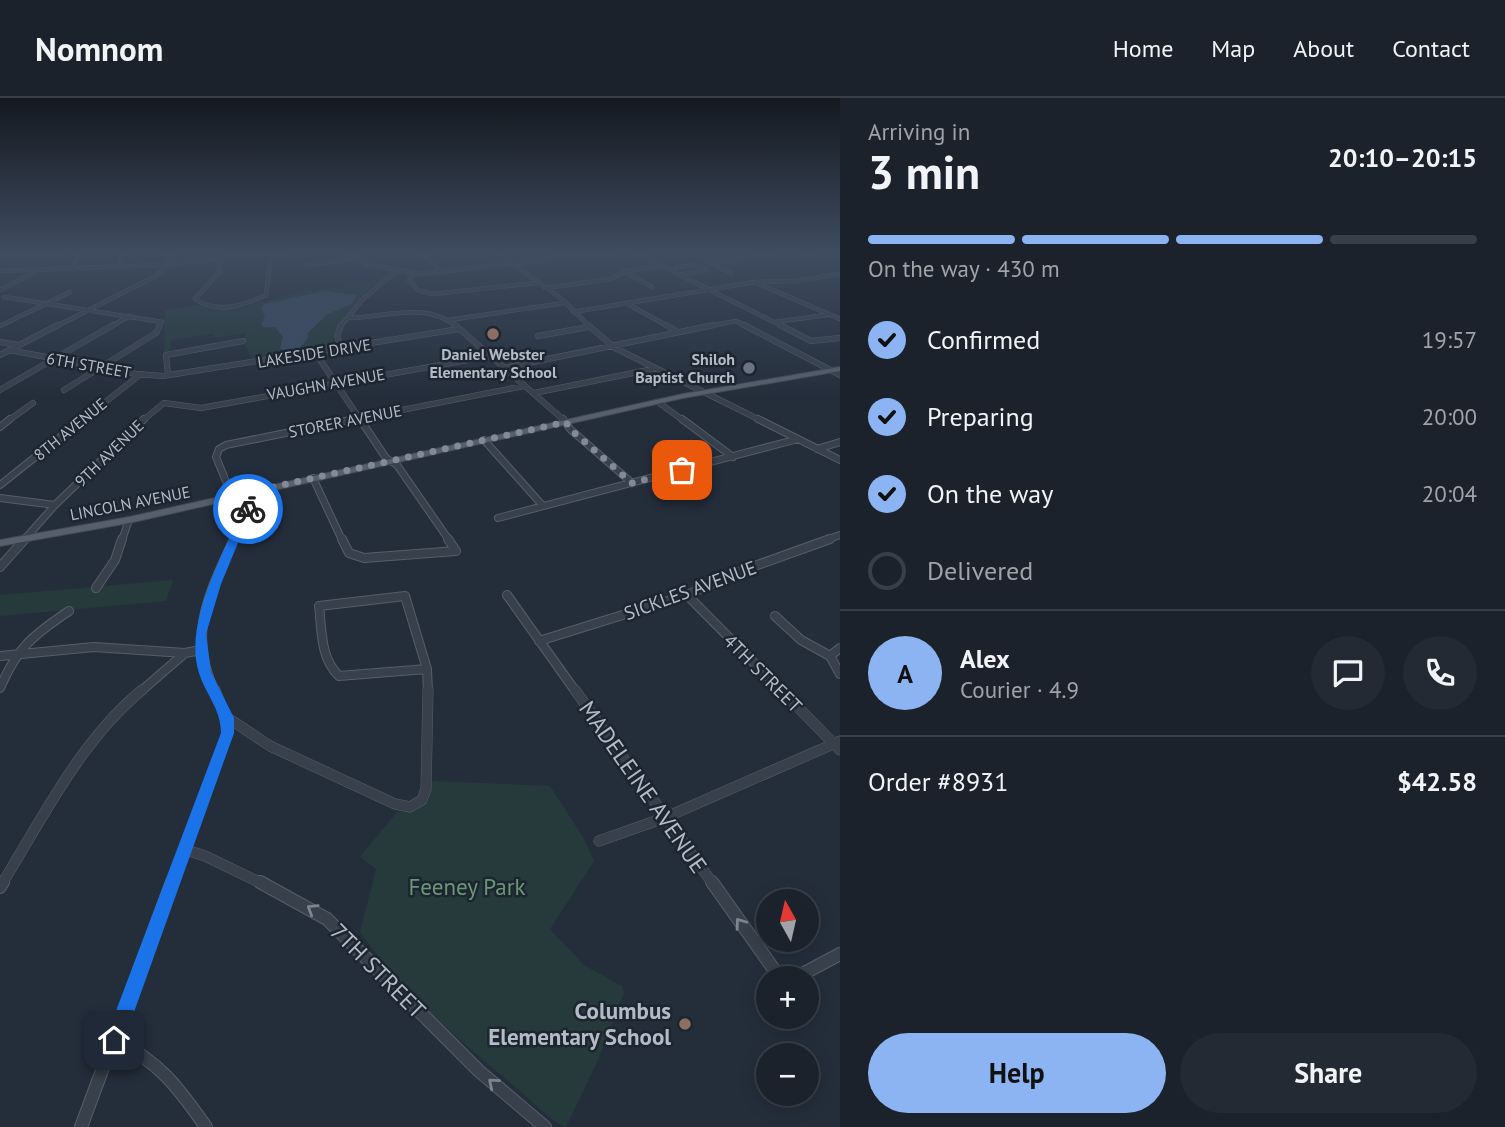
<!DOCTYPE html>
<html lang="en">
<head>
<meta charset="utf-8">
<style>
	body { margin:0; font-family:"PT Sans",sans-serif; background:#242a34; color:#f1f3f6; height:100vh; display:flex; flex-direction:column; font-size:26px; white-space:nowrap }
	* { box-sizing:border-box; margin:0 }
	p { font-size:23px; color:#a0a4a9 }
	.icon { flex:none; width:38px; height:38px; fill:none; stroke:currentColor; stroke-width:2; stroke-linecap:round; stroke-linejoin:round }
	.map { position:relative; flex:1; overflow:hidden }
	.panel { display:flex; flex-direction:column; background:#1b222c; width:665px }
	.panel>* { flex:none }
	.needle { width:46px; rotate:352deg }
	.tools { position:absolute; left:756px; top:791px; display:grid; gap:14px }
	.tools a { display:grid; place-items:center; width:63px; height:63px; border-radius:50%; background:#1b222c; box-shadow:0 4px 18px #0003,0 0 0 2px #393f48; font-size:35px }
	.pin { position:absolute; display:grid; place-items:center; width:60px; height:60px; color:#fff; margin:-30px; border-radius:14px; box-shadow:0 4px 10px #0006 }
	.courier { position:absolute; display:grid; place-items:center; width:70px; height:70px; margin:-35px; border:5px solid #1a73e8; border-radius:50%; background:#fff; color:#222; box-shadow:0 2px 9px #0007 }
	.head em { font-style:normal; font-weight:700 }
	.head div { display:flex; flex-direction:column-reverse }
	.head { display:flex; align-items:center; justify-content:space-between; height:119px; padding:0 28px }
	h1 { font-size:46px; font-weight:700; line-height:52px }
	.bar { display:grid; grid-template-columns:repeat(4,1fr); gap:10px 7px; align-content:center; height:84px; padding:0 28px }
	.bar i { height:9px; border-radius:5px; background:#393f48 }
	.bar .selected { background:#8cb4f3 }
	.bar p { grid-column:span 4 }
	.line { display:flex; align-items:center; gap:18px; padding:0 28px; border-top:2px solid #393f48 }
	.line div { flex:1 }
	.round { display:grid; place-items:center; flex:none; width:74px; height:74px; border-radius:37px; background:#242a34 }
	ol { padding:0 28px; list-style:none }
	li { display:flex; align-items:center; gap:21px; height:77px }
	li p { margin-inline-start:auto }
	li .icon { padding:7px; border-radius:50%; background:#8cb4f3; color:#111; stroke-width:4 }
	li:last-child { color:#a0a4a9 }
	li i { width:38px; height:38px; border:4px solid #393f48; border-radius:50% }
	.primary-button { display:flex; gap:14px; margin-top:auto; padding:14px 28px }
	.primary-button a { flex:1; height:80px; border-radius:42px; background:#8cb4f3; color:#111; font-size:28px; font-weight:700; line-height:80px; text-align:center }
	.primary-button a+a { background:#242a34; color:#f1f3f6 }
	header { display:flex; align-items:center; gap:42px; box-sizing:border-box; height:98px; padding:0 35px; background:#1b222c; border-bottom:2px solid #393f48 }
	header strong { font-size:33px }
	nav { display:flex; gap:38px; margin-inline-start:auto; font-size:24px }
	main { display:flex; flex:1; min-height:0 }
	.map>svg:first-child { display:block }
	.green { fill:#263a3c }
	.water { fill:#3a4b63 }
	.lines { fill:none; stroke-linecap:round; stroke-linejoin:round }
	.minor-far5-casing { stroke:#565e69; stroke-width:4.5 }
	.minor-far4-casing { stroke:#565e69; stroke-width:6 }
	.minor-far3-casing { stroke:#565e69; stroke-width:8 }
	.minor-far2-casing { stroke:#565e69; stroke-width:10 }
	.minor-far1-casing { stroke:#565e69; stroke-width:11 }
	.minor-casing { stroke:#565e69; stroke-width:14 }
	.major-casing { stroke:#414954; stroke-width:2 }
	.minor-far5 { stroke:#38404b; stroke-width:3.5 }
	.minor-far4 { stroke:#38404b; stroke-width:5 }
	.minor-far3 { stroke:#38404b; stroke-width:6 }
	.minor-far2 { stroke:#38404b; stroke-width:8 }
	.minor-far1 { stroke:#38404b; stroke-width:10 }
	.minor { stroke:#38404b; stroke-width:12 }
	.major { fill:#565f6b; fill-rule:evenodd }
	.oneway { stroke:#7c848f }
	.route { fill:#1a73e8 }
	.done { stroke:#818a96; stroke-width:7; stroke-dasharray:0 12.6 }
	.education-dot { fill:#8d6e63; stroke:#1d2530; stroke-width:2.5 }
	.worship-dot { fill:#6b7280; stroke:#1d2530; stroke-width:2.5 }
	.labels { text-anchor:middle; stroke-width:5; stroke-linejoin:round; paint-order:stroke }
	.far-street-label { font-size:16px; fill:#b3bbc7; stroke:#1d2530 }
	.far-poi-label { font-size:16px; font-weight:bold; fill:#b3bbc7; stroke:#1d2530 }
	.street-label { font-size:19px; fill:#b3bbc7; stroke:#1d2530 }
	.near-street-label { font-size:23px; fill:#b3bbc7; stroke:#1d2530 }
	.near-park-label { font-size:23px; fill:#6b9775; stroke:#1d2530 }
	.near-poi-label { font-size:23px; font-weight:bold; fill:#b3bbc7; stroke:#1d2530; text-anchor:end }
</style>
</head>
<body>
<header>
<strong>Nomnom</strong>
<nav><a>Home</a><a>Map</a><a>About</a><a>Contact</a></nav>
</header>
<main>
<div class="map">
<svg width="840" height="1029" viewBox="0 0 840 1029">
	<rect width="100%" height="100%" fill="#242e3b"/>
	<path class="green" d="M376 182H380L364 195 334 234 332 241 336 249 252 262 244 244 246 235 215 240 213 236 172 242 168 255 164 256 165 212 198 207 217 211 245 209 295 195 352 188Z
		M173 482 166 503 0 518V497Z
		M433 683 550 688 583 739 594 763 550 831 584 867 622 888 624 895 598 962 566 1029C550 1023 534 1004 520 993 463 945 403 896 360 834L376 771 360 759 397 714H414L428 704Z"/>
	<path class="water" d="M325 193 357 197 351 206 326 217 307 236 308 240 299 251 284 253 280 250 283 239 275 229H263L261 226 265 219 261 210 264 206Z"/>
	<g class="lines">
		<g class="minor-far5-casing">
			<path id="minor-far5" d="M351 154 365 166 420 176 613 154
				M419 154 443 174
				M496 154 562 201 590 229
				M634 154 784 229
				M797 154H811
				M0 159 62 154
				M220 161 219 174 195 201C217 216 243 208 266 197L271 156
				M701 161 731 175
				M710 165 754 160 773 154
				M168 167 169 154
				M305 167 357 161
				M120 169 122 154
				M72 171 78 154
				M667 171 694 167 707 172 679 177
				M0 173 162 167 283 154
				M623 173 652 189
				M414 176 409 182 418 192 433 196 537 185
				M759 186 840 221
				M545 190 611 181 625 173 661 168
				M0 192 35 174
				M4 199 162 224 159 229
				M626 205 669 229
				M573 214 755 184 796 183 840 176
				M348 220C385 220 426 202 457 229
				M449 222 564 205
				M775 224 827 217
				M0 228 70 194
				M55 229 156 178 168 167
				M110 229 130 218
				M340 229 363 201 396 173
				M705 229 736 223 747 229"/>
		</g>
		<g class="minor-far4-casing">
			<path id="minor-far4" d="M455 227 565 323
				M588 227 615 250 762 323
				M666 227 678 234
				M744 227 840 277
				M780 227 811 243 840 240
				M538 238 588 229
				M0 244 18 247
				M341 250 337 238 341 227
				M9 252 136 276 163 278 459 231
				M315 254 361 323
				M0 257 58 227
				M504 270 714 227
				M168 277 166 257 243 243
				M0 292 113 227
				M64 292 156 235 160 227
				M534 295 653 271
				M658 304 684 323
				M8 323 33 305
				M81 323 141 276
				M142 323 164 305 201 310 490 258
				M346 323 524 288"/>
		</g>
		<g class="minor-far3-casing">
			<path id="minor-far3" d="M360 321 386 360 397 367 449 442
				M563 321 570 331 632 385
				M682 321 733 359
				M758 321 840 362
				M0 329 10 321
				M484 342 543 408
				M817 351 840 344
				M313 380 342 442
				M0 387 83 321
				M232 398 216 359 219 351 226 347 355 321
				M0 400 55 407
				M498 420 798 341
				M24 442 55 407 144 321
				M122 442 129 422
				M234 442 255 393
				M825 442 840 437"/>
		</g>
		<g class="minor-far2-casing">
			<path id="minor-far2" d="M342 441 349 455 364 460 456 453 448 441
				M0 469 25 441
				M96 490 115 462 122 441
				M507 497 576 594
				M687 497 783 594
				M405 498 427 571 339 578C320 560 322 532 319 508Z
				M775 518 801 542 830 558
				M539 543 687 497 738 474 830 441
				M840 550 830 558 840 576
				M0 558 94 549 185 555 201 552
				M427 571 428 594
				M0 590C17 550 33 537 69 513
				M140 594 185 555
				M215 594C187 535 209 496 234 441"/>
		</g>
		<g class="minor-far1-casing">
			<path id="minor-far1" d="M575 592 713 786
				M781 592 840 652
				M228 620 270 648 395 706 410 709 422 702 426 691 428 592
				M599 743 664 720 840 643
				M186 752 205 758 263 786
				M2 786C43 719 81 642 142 592
				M172 786 228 635 224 615 215 592"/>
		</g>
		<g class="minor-casing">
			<path id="minor" d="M260 784 327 821 479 973 545 1029
				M712 784 780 880
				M0 789 3 784
				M795 880 840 856
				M114 942C159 963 178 989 206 1029
				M81 1029 172 784"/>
		</g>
		<g class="major-casing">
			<path id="major" d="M840 269V273L683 300 129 425 0 448V442L129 419 683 296Z"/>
		</g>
		<use href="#minor-far5" class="minor-far5"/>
		<use href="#minor-far4" class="minor-far4"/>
		<use href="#minor-far3" class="minor-far3"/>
		<use href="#minor-far2" class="minor-far2"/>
		<use href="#minor-far1" class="minor-far1"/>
		<use href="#minor" class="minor"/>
		<use href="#major" class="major"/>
	</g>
	<defs><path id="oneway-chevron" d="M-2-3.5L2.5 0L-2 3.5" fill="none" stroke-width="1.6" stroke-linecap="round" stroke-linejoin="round" transform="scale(1.75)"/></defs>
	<g class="oneway">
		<use href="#oneway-chevron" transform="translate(312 811) rotate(-148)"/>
		<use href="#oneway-chevron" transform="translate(740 825) rotate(-126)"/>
		<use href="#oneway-chevron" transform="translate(493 985) rotate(-140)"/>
	</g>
	<linearGradient id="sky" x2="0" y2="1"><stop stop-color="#141920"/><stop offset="0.52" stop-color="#3f4c60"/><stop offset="1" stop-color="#3f4c60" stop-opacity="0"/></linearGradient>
	<rect width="840" height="298" fill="url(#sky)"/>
	<path class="route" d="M248 409 252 411 221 486 206 536 211 574 234 620V635L124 942 121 948 114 951 107 948 105 942 221 635C221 611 206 597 199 575 183 526 223 456 243 411Z"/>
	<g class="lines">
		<path class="done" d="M248 411 255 393 566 324 570 331 632 385 682 372"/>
	</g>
	<g class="education-dot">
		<circle cx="493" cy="236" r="7"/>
		<circle cx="685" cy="926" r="7"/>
	</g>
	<circle class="worship-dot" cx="749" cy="270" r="7"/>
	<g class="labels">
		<g class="far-street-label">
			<text transform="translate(314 255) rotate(-9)" y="6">LAKESIDE DRIVE</text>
			<text transform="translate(89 267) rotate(10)" y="6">6TH STREET</text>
			<text transform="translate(326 286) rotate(-10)" y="6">VAUGHN AVENUE</text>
			<text transform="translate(345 323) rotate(-11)" y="6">STORER AVENUE</text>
			<text transform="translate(70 331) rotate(-39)" y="6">8TH AVENUE</text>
			<text transform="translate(109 355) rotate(-44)" y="6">9TH AVENUE</text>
			<text transform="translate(130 405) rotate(-11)" y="6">LINCOLN AVENUE</text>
		</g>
		<g class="far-poi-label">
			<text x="493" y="262">Daniel Webster<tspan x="493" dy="18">Elementary School</tspan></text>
			<text x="735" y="267" text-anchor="end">Shiloh<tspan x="735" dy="18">Baptist Church</tspan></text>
		</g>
		<g class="street-label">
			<text transform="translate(690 492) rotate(-20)" y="7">SICKLES AVENUE</text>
			<text transform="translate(763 575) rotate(45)" y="7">4TH STREET</text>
		</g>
		<g class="near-street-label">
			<text transform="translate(643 689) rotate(55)" y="8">MADELEINE AVENUE</text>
			<text transform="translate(378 873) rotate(45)" y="8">7TH STREET</text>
		</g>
		<g class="near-park-label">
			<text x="467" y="797">Feeney Park</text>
		</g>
		<g class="near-poi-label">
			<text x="671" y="921">Columbus<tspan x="671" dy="26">Elementary School</tspan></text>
		</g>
	</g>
</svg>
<div class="tools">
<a><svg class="needle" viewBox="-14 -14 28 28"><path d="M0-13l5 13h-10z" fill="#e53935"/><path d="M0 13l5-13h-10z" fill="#a0a4a9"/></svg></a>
<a>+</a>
<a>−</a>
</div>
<div class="pin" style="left:682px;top:372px;background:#ea580c"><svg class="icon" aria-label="bag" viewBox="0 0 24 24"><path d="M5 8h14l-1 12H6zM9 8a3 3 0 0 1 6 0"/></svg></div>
<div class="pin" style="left:114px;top:942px;background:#1f2937"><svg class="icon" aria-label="home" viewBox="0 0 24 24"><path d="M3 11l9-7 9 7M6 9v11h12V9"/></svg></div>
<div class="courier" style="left:248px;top:411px"><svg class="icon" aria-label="bike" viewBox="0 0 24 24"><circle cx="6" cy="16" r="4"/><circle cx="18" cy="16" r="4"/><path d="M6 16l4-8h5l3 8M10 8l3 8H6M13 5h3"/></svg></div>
</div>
<section class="panel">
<div class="head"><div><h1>3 min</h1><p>Arriving in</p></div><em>20:10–20:15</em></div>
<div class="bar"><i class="selected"></i><i class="selected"></i><i class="selected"></i><i></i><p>On the way · 430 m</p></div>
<ol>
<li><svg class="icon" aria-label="check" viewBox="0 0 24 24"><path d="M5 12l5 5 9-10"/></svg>Confirmed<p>19:57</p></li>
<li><svg class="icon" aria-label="check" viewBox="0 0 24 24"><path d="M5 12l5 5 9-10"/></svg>Preparing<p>20:00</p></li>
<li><svg class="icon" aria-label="check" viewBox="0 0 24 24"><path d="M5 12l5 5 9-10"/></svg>On the way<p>20:04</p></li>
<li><i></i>Delivered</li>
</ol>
<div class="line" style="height:126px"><b class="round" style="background:#8cb4f3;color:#111">A</b><div><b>Alex</b><p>Courier · 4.9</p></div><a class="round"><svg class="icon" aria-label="chat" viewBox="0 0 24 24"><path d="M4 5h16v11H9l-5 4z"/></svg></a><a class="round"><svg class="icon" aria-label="phone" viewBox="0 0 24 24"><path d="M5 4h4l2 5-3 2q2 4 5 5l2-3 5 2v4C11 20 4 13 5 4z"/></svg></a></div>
<div class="line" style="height:91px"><div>Order #8931</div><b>$42.58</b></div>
<div class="primary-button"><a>Help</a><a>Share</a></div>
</section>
</main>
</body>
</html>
